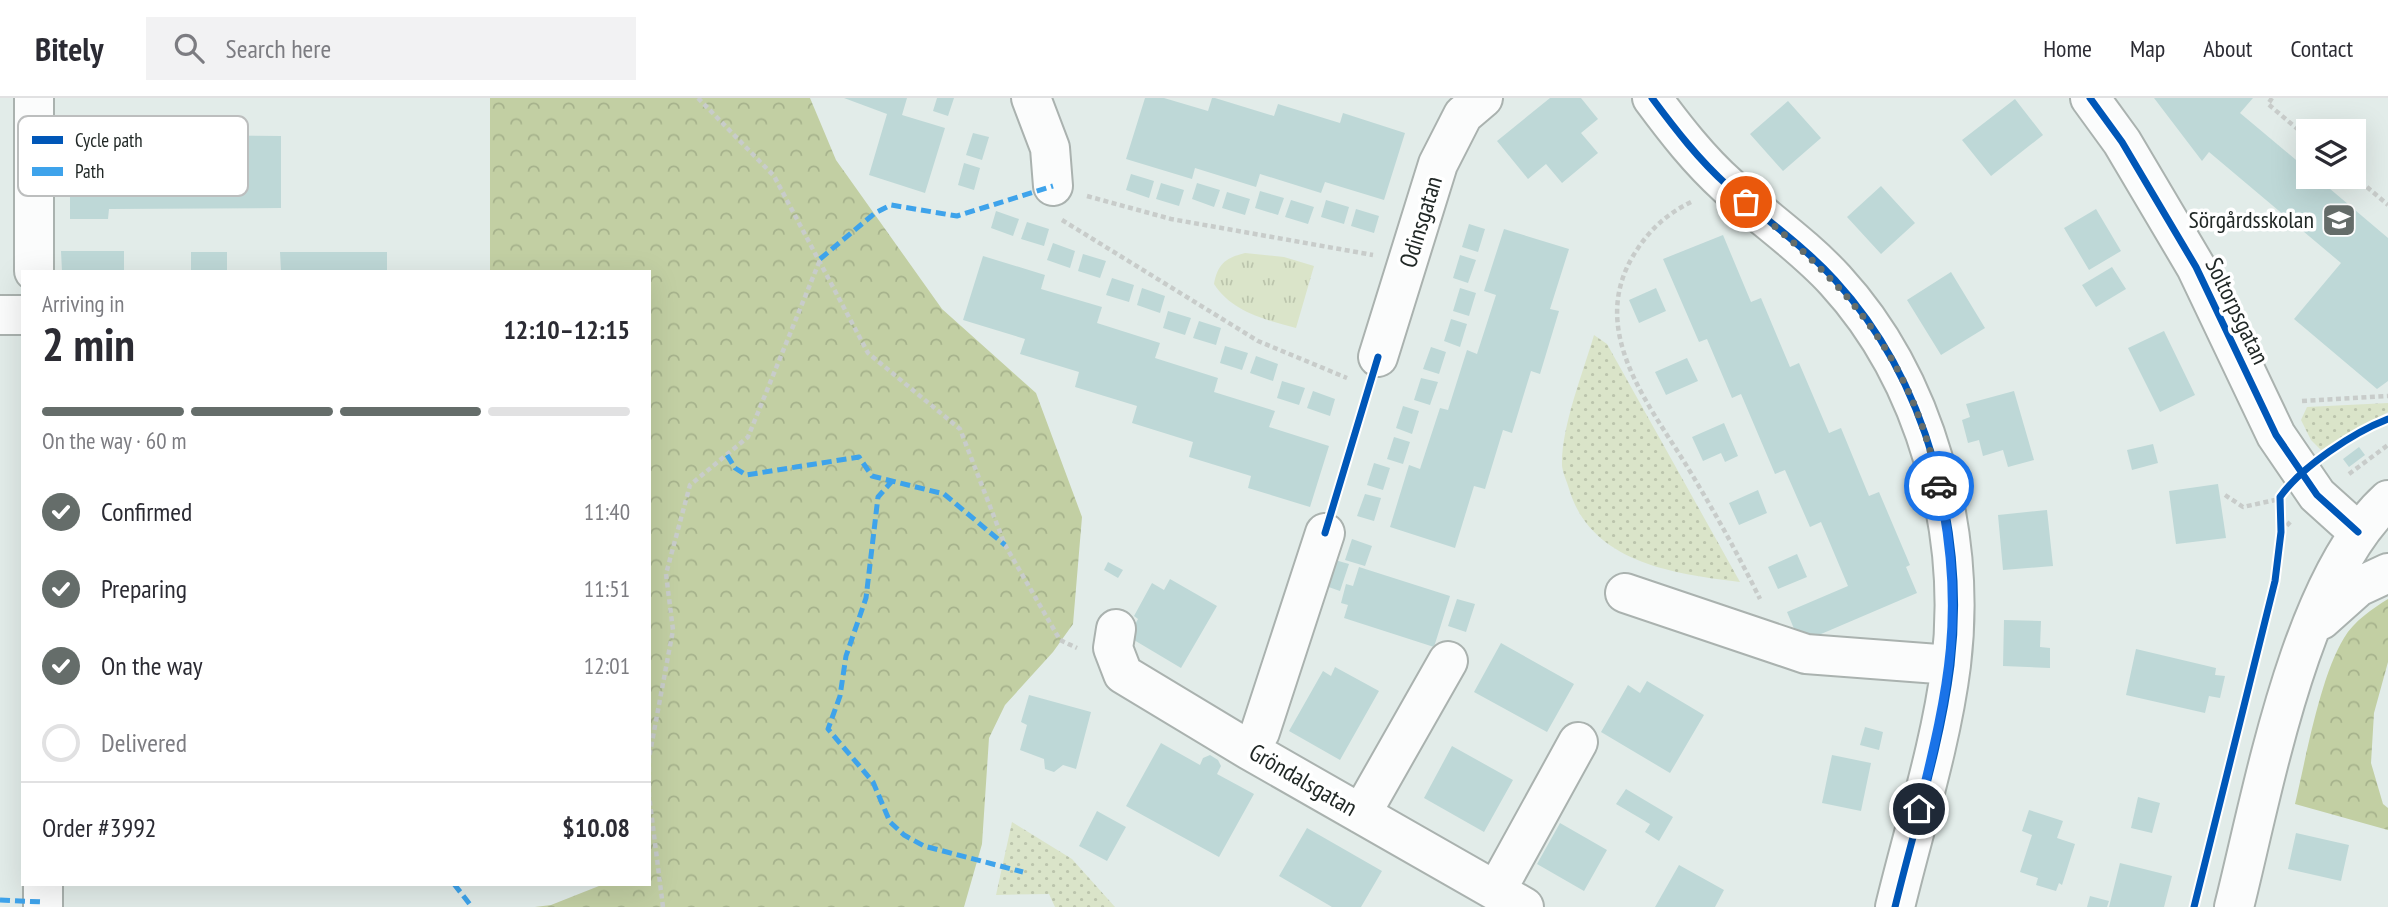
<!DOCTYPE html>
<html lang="en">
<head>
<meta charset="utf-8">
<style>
	body { margin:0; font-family:"PT Sans Narrow",sans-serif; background:#f2f2f3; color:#2b2b33; height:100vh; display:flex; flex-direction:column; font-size:26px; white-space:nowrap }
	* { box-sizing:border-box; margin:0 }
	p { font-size:23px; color:#7c7c81 }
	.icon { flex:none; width:38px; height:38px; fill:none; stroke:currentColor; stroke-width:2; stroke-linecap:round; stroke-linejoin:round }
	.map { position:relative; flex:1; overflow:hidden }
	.sheet { position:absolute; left:21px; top:172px; width:630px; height:616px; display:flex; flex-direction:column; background:#fff; border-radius:0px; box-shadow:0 7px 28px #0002 }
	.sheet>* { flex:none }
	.controls { position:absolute; left:2296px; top:21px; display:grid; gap:14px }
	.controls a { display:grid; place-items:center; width:70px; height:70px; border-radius:0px; background:#fff; box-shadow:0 7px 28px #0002; font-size:35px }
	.pin { position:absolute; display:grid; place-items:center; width:60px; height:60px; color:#fff; margin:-30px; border:4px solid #fff; border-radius:50%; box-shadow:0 2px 7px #0007 }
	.courier { position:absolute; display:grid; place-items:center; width:70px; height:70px; margin:-35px; border:5px solid #1a73e8; border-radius:50%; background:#fff; color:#222; box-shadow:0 2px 9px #0007 }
	.head em { font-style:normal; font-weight:700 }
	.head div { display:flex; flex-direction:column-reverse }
	.head { display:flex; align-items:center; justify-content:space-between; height:119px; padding:0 21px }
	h1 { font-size:46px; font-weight:700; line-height:52px }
	.bar { display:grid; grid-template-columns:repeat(4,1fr); gap:10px 7px; align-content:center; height:84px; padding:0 21px }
	.bar i { height:9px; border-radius:5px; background:#e1e1e2 }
	.bar .on { background:#656d6a }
	.bar p { grid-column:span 4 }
	.line { display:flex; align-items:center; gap:18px; padding:0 21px; border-top:2px solid #e1e1e2 }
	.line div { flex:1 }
	ol { padding:0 21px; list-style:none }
	li { display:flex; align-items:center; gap:21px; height:77px }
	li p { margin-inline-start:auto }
	li .icon { padding:7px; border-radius:50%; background:#656d6a; color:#fff; stroke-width:4 }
	li:last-child { color:#7c7c81 }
	li i { width:38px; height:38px; border:4px solid #e1e1e2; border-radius:50% }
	header { display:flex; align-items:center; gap:42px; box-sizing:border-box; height:98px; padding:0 35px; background:#fff; border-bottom:2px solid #e1e1e2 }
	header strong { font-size:33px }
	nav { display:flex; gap:38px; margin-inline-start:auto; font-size:24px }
	.search { width:490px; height:63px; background:#f2f2f3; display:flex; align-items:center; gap:18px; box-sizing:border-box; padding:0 24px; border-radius:0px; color:#7c7c81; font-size:26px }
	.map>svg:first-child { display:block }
	.grass { fill:url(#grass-dots) }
	.forest { fill:url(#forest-crowns) }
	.park { fill:url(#park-tufts) }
	.building { fill:#bed8d7 }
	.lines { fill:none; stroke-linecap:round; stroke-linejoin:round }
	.minor-casing { stroke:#aab2af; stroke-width:42 }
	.path { stroke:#c8ccca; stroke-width:4.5; stroke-dasharray:5 3.5; stroke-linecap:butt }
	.minor { stroke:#fbfcfc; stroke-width:38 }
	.quiet { stroke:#3ea3eb; stroke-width:5; stroke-dasharray:10 5; stroke-linecap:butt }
	.cycleway-casing { stroke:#fff; stroke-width:11 }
	.cycleway { stroke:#0057b8; stroke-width:7 }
	.done { stroke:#656d6a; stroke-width:7; stroke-dasharray:0 12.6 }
	.route { stroke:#1a73e8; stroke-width:9 }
	.labels { text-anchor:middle; stroke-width:7; stroke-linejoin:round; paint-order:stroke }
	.poi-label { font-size:24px; fill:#212826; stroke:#fff; text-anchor:end }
	.street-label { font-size:24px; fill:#212826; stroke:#fff }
	.key { fill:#fff; stroke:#bcbebe; stroke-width:2 }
	.key-label { font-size:19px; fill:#212826 }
</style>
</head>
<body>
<header>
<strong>Bitely</strong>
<div class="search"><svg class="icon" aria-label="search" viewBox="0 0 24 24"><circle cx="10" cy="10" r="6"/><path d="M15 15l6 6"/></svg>Search here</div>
<nav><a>Home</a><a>Map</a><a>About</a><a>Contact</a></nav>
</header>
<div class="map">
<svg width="2388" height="809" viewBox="0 0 2388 809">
	<defs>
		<pattern id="grass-dots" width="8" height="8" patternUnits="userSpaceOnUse" patternTransform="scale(1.75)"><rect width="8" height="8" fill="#dae4c9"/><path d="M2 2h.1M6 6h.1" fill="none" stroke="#bbc4ac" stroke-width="1.8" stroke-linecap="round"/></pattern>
		<pattern id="forest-crowns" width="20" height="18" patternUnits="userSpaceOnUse" patternTransform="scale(1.75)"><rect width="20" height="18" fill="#c2cfa3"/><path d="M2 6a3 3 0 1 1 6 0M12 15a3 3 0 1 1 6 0" fill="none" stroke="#a6b28c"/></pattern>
		<pattern id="park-tufts" width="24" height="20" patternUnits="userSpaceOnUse" patternTransform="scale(1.75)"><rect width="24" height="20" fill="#dae4c9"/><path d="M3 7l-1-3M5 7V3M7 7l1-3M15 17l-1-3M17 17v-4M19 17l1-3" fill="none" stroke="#bbc4ac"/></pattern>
	</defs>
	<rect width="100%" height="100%" fill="#e2ece9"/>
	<path class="grass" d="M1594 237 1607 246 1740 484C1675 476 1593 465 1570 394 1568 386 1563 376 1562 368 1561 329 1583 275 1594 237Z
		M2388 305V314L2321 352 2311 342 2301 322 2307 309Z
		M1012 724 1072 761 1115 809H1055L1049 796 996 797Z"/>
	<path class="forest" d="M490 0H810L836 62 942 211 1036 295 1082 419 1073 526 1053 554 1005 607 989 640 982 746 964 809H535L551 807 604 786H649V173H490Z
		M2388 501V564L2374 615 2371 665 2383 706 2388 710V732L2295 706C2306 660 2320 579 2344 540 2354 523 2372 511 2388 501Z"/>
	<path class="park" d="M1245 155 1284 159 1314 168 1296 230C1266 222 1232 214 1214 186 1218 165 1226 160 1245 155Z"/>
	<path class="building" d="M844 0H907L902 17 945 30 925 95 869 77 887 16Z
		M937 0H954L948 18 933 13Z
		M1145 0H1164L1208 13 1212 0H1215L1274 18 1278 6 1340 25 1343 15 1405 35 1384 102 1325 84 1321 95 1260 76 1256 89 1195 70 1192 81 1126 61Z
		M1550 0H1581L1598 21 1581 35 1598 55 1562 85 1546 66 1528 81 1497 43Z
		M2154 0H2253L2240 15 2308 72V79H2316L2388 140V283L2377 291 2294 221 2341 165 2209 54 2202 63Z
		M2015 1 2043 37 1991 78 1962 42Z
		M1788 3 1821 40 1783 73 1750 36Z
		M973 35 989 39 982 62 966 57Z
		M70 36 281 38V110L109 111 108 121H70Z
		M964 65 980 70 974 92 958 87Z
		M1131 76 1154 83 1149 100 1126 92Z
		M1161 85 1184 92 1179 108 1156 101Z
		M1197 85 1220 92 1214 109 1192 101Z
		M1881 88 1915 125 1881 156 1847 119Z
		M1260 93 1284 100 1278 117 1255 110Z
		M1227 94 1250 101 1245 117 1222 110Z
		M1291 102 1314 109 1308 126 1285 119Z
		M1326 102 1349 109 1344 126 1321 119Z
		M1356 111 1379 118 1374 135 1351 128Z
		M2096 111 2121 153 2089 172 2064 130Z
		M996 113 1019 121 1013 138 991 130Z
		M1027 124 1049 131 1044 148 1021 141Z
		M1469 126 1485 131 1478 154 1462 149Z
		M1504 131 1569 151 1550 211 1559 213 1540 276 1531 273 1512 335 1503 332 1485 391 1474 388 1455 450 1390 429 1409 367 1420 371 1440 310 1448 312 1467 252 1477 256 1496 197 1484 193Z
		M1723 137 1751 204 1761 200 1790 269 1799 265 1829 335 1841 330 1869 398 1879 394 1910 467 1906 469 1917 495 1800 545 1787 514 1848 488 1821 424 1810 429 1785 372 1775 376 1741 296 1732 300 1707 241 1699 244 1663 161Z
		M1053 145 1075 153 1070 170 1047 162Z
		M61 153H124V173H62Z
		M191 154H227V173H191Z
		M280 154H387V173H281Z
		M1083 156 1106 163 1100 180 1078 173Z
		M1460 157 1476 162 1468 185 1453 180Z
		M983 158 1045 177 1041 191 1102 209 1097 225 1160 245 1155 260 1218 280 1214 294 1275 313 1269 329 1329 348 1310 409 1248 390 1251 378 1189 359 1193 344 1132 325 1137 308 1075 289 1079 274 1020 256 1025 241 963 222Z
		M2112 169 2126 191 2096 209 2082 187Z
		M1951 174 1985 230 1941 257 1907 202Z
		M1112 180 1134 187 1129 204 1106 197Z
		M1142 190 1165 198 1160 215 1137 207Z
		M1460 190 1476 195 1469 218 1453 213Z
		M1656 190 1666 213 1639 225 1629 202Z
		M1168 213 1191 220 1185 237 1163 230Z
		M1451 221 1467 226 1460 249 1444 243Z
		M1199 223 1221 230 1216 247 1193 240Z
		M2164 233 2195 297 2160 314 2128 250Z
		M1225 248 1248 255 1242 272 1220 265Z
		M1431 249 1446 254 1439 276 1423 271Z
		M1256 258 1278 266 1273 283 1250 275Z
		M1687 260 1698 283 1666 297 1655 274Z
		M1421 280 1438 284 1430 307 1414 302Z
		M1282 283 1305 290 1299 307 1277 300Z
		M1313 293 1335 301 1330 318 1307 310Z
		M2014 293 2034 362 2008 369 2003 352 1983 358 1979 342 1968 345 1962 322 1970 319 1966 306Z
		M1403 308 1419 313 1412 336 1396 330Z
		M1724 325 1738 358 1725 364 1721 355 1703 363 1692 339Z
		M1394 339 1410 344 1403 366 1387 361Z
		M2153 346 2158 365 2132 372 2127 352Z
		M2359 349 2365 357 2349 369 2343 361Z
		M1374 365 1390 370 1383 392 1367 387Z
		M2218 386 2226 440 2176 446 2169 393Z
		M1758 392 1767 415 1739 427 1729 405Z
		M1365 396 1381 400 1374 423 1357 418Z
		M2047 412 2053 468 2003 472 1998 417Z
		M1352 441 1372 448 1365 468 1345 462Z
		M1797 456 1807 479 1778 491 1768 469Z
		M1328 460 1349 466 1340 493 1320 486Z
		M1108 464 1123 472 1118 480 1104 472Z
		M1359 469 1450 498 1434 549 1344 520 1348 507 1341 505 1346 486 1353 488Z
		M1170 481 1217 508 1181 570 1134 542 1132 532 1138 521 1134 518 1152 485 1164 492Z
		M1457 501 1475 506 1466 534 1448 528Z
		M2004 522 2041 523 2040 549 2050 550V570L2003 568Z
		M1501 545 1574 586 1547 634 1474 594Z
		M2136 551 2216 570 2215 577 2225 578 2220 600 2209 598 2205 615 2126 597Z
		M1335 569 1379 593 1340 662 1289 633 1323 573 1331 578Z
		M1647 583 1704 617 1670 675 1601 634 1628 587 1640 595Z
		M1029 597 1091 614 1076 671 1063 667 1054 674 1045 671 1044 661 1020 652 1027 627 1021 624Z
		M1865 629 1883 634 1879 652 1860 647Z
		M1161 645 1200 667 1203 660 1210 657 1218 662 1221 668 1217 676 1254 696 1219 759 1126 708Z
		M1452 648 1513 682 1484 734 1424 700Z
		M1832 657 1871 665 1861 713 1822 705Z
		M1626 691 1673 719 1659 743 1645 734 1650 726 1616 706Z
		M2138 699 2160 705 2152 735 2131 730Z
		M2029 712 2063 723 2057 740 2075 746 2062 787 2059 785 2056 793 2036 787 2038 780 2020 774 2032 737 2022 733Z
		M1097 713 1126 729 1107 763 1079 748Z
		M1560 725 1607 752 1584 793 1537 766Z
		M1307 730 1382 773 1361 809H1332L1279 778Z
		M2296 735 2349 747 2341 783 2288 771Z
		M2120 765 2172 778 2164 809H2109Z
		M1679 767 1724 792 1715 809H1655Z
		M2090 798 2109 803 2107 809H2087Z"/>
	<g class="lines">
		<g class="minor-casing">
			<path id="minor" d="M34 0V173
				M1031 0 1050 50 1053 88
				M1652 0C1675 31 1699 62 1728 88 1763 120 1803 147 1835 182 1927 282 1967 434 1951 567 1941 647 1914 730 1895 809
				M2090 0 2122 44 2196 169 2276 337 2317 397 2358 434
				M0 217H23
				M1378 259 1438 66 1463 17 1483 0
				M1625 495 1806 556 1951 567
				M2321 522 2358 489 2388 475
				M1116 531 1113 550 1123 576 1249 652 1524 809
				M1249 652 1260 634 1325 435
				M1361 716 1448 563
				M43 786V809
				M1496 793 1578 644
				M2234 809C2263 694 2300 482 2388 402"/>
		</g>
		<path class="path" d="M698 0 774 78 868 255 960 331 1005 447 1060 542 1077 550
			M2272 0 2268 6 2308 40
			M2354 78 2388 107
			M1087 98 1171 121 1373 157
			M1691 104C1665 117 1648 133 1633 158 1588 234 1649 306 1688 370 1714 413 1738 456 1760 501
			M1062 122 1258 243 1347 280
			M2302 303 2388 298
			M2349 376 2388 347
			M2225 397 2243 409 2275 402
			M2281 434 2292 422
			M663 809 649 697V660L673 532 666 476 690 387 748 339 820 162"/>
		<use href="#minor" class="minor"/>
		<path class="quiet" d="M820 161 875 115 891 107 957 118 1053 88
			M727 357 735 370 746 377 859 359 872 378 944 396 1005 447
			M893 382 878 399 866 500 846 558 840 598 828 631 873 684 890 724 904 737 924 748 1023 774
			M454 786 472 809
			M0 802 43 804"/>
		<g class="cycleway-casing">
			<path id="cycleway" d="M1652 0C1675 31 1699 62 1728 88 1763 120 1803 147 1835 182 1927 282 1967 434 1951 567 1941 647 1914 730 1895 809
				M2090 0 2122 44 2196 169 2276 337 2317 397 2358 434
				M1325 435 1378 259
				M2194 809 2275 483 2281 434 2280 399C2301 369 2354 334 2388 321"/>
		</g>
		<use href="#cycleway" class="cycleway"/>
	</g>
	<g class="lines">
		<path class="done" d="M1746 104C1848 188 1910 255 1939 388"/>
		<path class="route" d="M1919 711C1949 589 1966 514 1939 388"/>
	</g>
	<defs>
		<g id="school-square" transform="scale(1.75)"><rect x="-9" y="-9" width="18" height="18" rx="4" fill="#656d6a" stroke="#fff"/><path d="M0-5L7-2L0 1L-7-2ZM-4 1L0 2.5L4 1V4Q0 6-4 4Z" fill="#fff"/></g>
	</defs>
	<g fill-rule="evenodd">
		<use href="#school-square" x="2339" y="122"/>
	</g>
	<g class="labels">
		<g class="poi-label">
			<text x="2314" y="130">Sörgårdsskolan</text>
		</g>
		<g class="street-label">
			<text transform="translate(1421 124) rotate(-73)" y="8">Odinsgatan</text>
			<text transform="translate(2237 213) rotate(64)" y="8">Soltorpsgatan</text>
			<text transform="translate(1303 682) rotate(30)" y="8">Gröndalsgatan</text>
		</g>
	</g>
	<rect x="18" y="18" width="230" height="80" rx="10" class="key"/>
	<rect x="32" y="38" width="31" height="8" fill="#0057b8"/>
	<rect x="32" y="69" width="31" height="9" fill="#3ea3eb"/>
	<g class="key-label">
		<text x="75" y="49">Cycle path</text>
		<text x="75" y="80">Path</text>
	</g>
</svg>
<div class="controls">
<a><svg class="icon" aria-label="layers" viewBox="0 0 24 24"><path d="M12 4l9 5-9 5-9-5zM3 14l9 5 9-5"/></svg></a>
</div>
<div class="pin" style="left:1746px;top:104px;background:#ea580c"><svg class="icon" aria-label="bag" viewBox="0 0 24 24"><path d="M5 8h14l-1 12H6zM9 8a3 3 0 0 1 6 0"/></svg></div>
<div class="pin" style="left:1919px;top:711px;background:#1f2937"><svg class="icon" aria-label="home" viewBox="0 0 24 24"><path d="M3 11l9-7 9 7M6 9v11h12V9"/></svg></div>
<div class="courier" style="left:1939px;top:388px"><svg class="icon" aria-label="car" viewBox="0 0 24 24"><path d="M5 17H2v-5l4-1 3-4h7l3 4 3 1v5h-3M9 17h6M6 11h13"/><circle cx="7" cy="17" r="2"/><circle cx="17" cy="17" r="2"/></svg></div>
<section class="sheet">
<div class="head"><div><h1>2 min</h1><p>Arriving in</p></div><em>12:10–12:15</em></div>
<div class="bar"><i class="on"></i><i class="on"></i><i class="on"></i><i></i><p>On the way · 60 m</p></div>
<ol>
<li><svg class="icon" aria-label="check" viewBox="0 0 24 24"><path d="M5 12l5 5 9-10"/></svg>Confirmed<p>11:40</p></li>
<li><svg class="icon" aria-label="check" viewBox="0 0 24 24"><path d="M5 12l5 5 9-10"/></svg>Preparing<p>11:51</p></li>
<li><svg class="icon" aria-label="check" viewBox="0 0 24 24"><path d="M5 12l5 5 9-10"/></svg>On the way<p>12:01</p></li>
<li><i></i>Delivered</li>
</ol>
<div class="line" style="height:91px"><div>Order #3992</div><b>$10.08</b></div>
</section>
</div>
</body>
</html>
